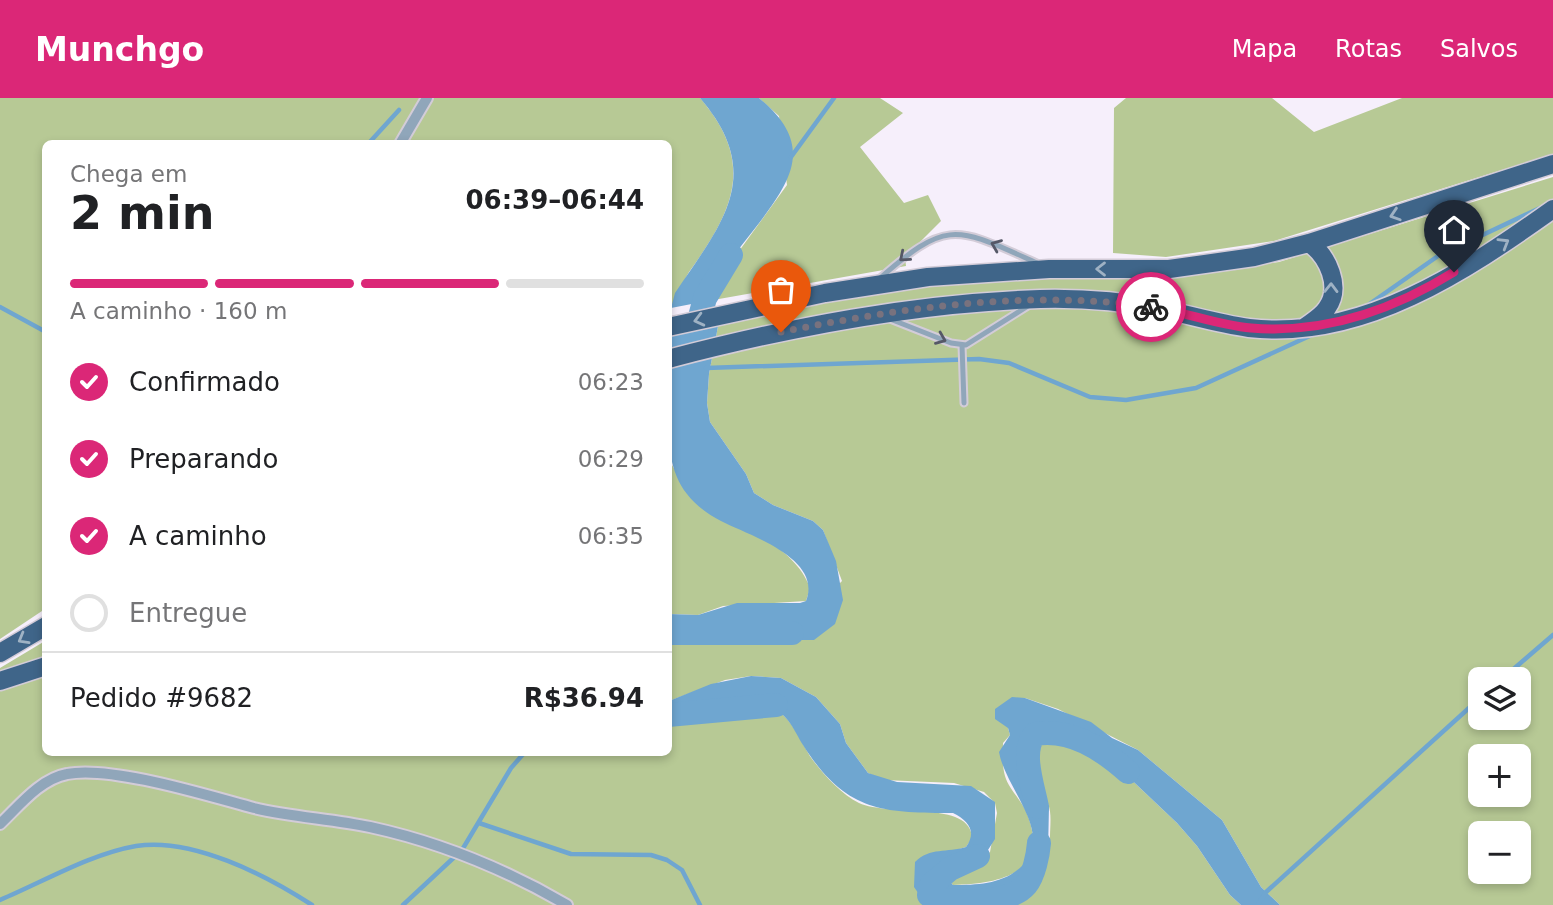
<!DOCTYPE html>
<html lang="pt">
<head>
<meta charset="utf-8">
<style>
	body { margin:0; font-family:"DejaVu Sans",sans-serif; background:#f6f6f6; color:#202124; height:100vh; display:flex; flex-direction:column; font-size:26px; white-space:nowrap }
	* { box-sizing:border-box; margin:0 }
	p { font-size:23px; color:#757577 }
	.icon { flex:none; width:38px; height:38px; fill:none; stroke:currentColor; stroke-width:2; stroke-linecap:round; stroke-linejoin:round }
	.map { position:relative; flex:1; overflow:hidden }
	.panel { position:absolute; left:42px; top:42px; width:630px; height:616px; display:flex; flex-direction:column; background:#fff; border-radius:10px; box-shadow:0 4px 10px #0003 }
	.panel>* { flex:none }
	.controls { position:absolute; left:1468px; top:569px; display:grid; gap:14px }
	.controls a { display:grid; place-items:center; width:63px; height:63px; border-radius:10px; background:#fff; box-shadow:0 4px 10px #0003; font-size:35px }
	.pin { position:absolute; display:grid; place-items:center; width:60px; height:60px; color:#fff; margin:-72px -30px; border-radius:50% 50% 50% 0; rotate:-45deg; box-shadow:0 0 7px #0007 }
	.pin .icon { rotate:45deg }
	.courier { position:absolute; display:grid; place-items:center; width:70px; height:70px; margin:-35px; border:5px solid #db2777; border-radius:50%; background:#fff; color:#222; box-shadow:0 2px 9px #0007 }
	.head em { font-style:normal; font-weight:700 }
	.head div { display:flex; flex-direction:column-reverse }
	.head { display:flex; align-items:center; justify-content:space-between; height:119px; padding:0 28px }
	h1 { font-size:46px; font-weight:700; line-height:52px }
	.bar { display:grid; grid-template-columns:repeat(4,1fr); gap:10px 7px; align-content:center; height:84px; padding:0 28px }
	.bar i { height:9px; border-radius:5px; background:#e0e0e0 }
	.bar .active { background:#db2777 }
	.bar p { grid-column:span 4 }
	.line { display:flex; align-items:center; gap:18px; padding:0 28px; border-top:2px solid #e0e0e0 }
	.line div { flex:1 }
	ol { padding:0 28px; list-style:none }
	li { display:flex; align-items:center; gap:21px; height:77px }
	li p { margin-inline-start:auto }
	li .icon { padding:7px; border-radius:50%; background:#db2777; color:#fff; stroke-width:4 }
	li:last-child { color:#757577 }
	li i { width:38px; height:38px; border:4px solid #e0e0e0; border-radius:50% }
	header { display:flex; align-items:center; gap:42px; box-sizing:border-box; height:98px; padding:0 35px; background:#db2777; color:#fff }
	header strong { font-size:33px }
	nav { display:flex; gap:38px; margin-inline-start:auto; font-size:24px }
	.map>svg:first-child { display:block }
	.green { fill:#b7c995; fill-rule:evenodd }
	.water { fill:#6fa6d0 }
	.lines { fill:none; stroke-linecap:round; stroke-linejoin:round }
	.stream { stroke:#6fa6d0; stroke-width:4.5 }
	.river { stroke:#6fa6d0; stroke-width:24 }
	.lane-casing { stroke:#d3ccd8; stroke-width:9 }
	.street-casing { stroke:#d3ccd8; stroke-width:14 }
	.primary-casing { stroke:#d3ccd8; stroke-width:21 }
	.lane { stroke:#90a6ba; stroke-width:5 }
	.street { stroke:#90a6ba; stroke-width:10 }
	.primary { stroke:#3f6589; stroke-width:18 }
	.oneway { stroke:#9fb2c4 }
	.oneway2 { stroke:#555867 }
	.done { stroke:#79727e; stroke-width:7; stroke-dasharray:0 12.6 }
	.route { stroke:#db2777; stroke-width:9 }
</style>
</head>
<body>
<header>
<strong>Munchgo</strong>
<nav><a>Mapa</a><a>Rotas</a><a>Salvos</a></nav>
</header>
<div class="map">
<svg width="1553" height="807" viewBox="0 0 1553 807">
	<rect width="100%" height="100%" fill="#f6effb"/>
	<path class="green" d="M0 0H700C756 65 734 112 689 174 682 185 676 204 669 211L668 46H46L45 511 0 541Z
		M759 0H880L903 15 860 49 904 105 928 97 941 123 905 159 906 168 702 204 787 87 779 18Z
		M1126 0H1272L1314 34 1402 0H1553V56L1274 143 1166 159 1113 155 1114 10Z
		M1553 79V807H1280L1261 789 1222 722 1138 652 1058 611 1025 600 1008 630 1010 637 1003 645C1003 655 1002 668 1005 678 1009 692 1022 702 1027 716 1051 775 1000 786 953 787L944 777 946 772 973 769 990 754 997 715 995 705 984 694 954 685 884 682 868 675 846 645 840 626 816 599 781 580 751 578 725 582 669 603V541L715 538 744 530 783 542 842 483 823 432 813 423 773 407 754 395 746 376 710 324 707 305 709 276 719 223 929 186 1099 175 1167 180 1279 164ZM1480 581H1519V620H1480ZM1480 658H1519V696H1480ZM1480 735H1519V774H1480Z
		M668 358C689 416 790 432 810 490L806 503 723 508 698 517 669 516Z
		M45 543 46 654H668L669 627C692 624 712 612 736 610 747 608 763 607 773 611 792 618 801 645 812 661 824 677 841 696 859 705 889 719 972 702 972 740L966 749 956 752 923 800C970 803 1045 800 1050 738 1050 729 1052 715 1048 706 1041 689 1020 674 1021 654L1042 637 1063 632 1101 653 1177 725 1197 748 1230 797 1241 807H0V570Z"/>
	<path class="water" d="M700 0H759C815 46 793 81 756 129 737 153 717 178 702 204L671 210 675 195C722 125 766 77 700 0Z
		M719 223 709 276 707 305 710 324 746 376 754 395 773 407 813 423 823 432 836 463 843 502 835 526 814 542H783L744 530 698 541H669V516L698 517 737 505H800L806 503C823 460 748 437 721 423 709 417 695 407 687 396 657 359 669 280 669 233Z
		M751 578 781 580 816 599 840 626 846 645 868 675 897 684 971 688 995 704V741L979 766 946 772 944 777 953 787C979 787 1004 786 1023 767 1054 735 1005 690 999 654L1010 637 1008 630 995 621V611L1012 599 1025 600 1091 624 1112 640 1138 652 1222 722 1261 789 1280 807H1241L1230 797 1197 748 1177 725 1101 653 1061 631 1042 637 1021 654 1023 668 1049 708 1048 754 1041 766 1021 785 984 800 921 799 914 789 915 764C930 749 947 755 966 749 977 734 969 723 953 715 880 715 845 713 803 647 795 634 788 616 773 611 739 599 701 622 669 627V603L711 586Z"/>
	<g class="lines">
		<path class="stream" d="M368 46 399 12
			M791 59 834 0
			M1368 207 1438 158 1540 110
			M0 209 46 234
			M706 270 979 261 1009 265 1090 299 1126 302 1196 290 1314 236
			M1502 581 1553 537
			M479 725 571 756 651 757 667 762 682 772 700 807
			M0 802C43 784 90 756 136 748 192 739 266 777 312 807
			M403 807 462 752 511 670 525 654
			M1258 807 1265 795 1480 600"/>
		<path class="river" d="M693 245 705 200 731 157
			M668 535H792
			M668 617 776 607
			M1037 709C1033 688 1020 653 1035 636 1071 630 1102 651 1128 674
			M978 758 950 771 931 787 929 797C948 807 1009 807 1026 787 1034 777 1038 757 1039 745"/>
		<g class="lane-casing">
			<path id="lane" d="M879 181C948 120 956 129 1037 165
				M890 221 951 245 966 247 1028 208
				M962 247 964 305"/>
		</g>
		<g class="street-casing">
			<path id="street" d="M400 46 427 0
				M0 726C19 708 40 681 67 676 110 667 209 698 254 710 292 719 332 721 370 729 439 744 505 771 567 807"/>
		</g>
		<g class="primary-casing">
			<path id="primary" d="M668 229 825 195 928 179 1049 171H1169L1254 159 1309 145 1553 66
				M1305 229C1313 223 1322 218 1327 210 1342 189 1328 158 1309 145
				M668 261C790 229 914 205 1040 201 1080 200 1121 203 1161 211 1190 217 1219 226 1249 230 1362 243 1466 173 1553 111
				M0 555 46 528
				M0 583 46 568"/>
		</g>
		<use href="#lane" class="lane"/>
		<use href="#street" class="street"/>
		<use href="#primary" class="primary"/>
	</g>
	<defs><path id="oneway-chevron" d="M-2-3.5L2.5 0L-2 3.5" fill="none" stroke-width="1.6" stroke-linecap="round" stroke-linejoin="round" transform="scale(1.75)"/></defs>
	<g class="oneway">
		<use href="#oneway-chevron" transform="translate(1395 117) rotate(162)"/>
		<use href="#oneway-chevron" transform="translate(1504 145) rotate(-31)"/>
		<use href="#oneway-chevron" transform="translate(1101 171) rotate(180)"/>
		<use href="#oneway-chevron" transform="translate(1331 190) rotate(-89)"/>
		<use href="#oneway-chevron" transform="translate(699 222) rotate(166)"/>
		<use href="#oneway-chevron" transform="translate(23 541) rotate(150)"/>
	</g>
	<g class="oneway2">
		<use href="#oneway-chevron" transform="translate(996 147) rotate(-158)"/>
		<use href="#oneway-chevron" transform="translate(904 159) rotate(140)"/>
		<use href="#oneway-chevron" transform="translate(941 241) rotate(22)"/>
	</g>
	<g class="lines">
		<path class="done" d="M781 234C902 210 1028 191 1151 209"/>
		<path class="route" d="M1151 209C1185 214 1217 227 1251 230 1323 236 1393 212 1454 174"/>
	</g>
</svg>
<div class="controls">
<a><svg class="icon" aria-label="layers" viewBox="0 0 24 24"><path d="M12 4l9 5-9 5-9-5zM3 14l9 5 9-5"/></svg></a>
<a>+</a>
<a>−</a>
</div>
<div class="pin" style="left:781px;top:234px;background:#ea580c"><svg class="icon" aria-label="bag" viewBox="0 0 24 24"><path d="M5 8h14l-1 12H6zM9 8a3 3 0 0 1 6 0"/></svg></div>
<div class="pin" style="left:1454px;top:174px;background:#1f2937"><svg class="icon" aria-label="home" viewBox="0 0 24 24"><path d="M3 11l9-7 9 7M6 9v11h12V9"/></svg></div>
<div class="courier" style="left:1151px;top:209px"><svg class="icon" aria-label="bike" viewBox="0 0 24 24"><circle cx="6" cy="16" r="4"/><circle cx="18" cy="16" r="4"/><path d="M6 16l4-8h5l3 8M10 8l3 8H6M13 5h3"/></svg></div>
<section class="panel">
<div class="head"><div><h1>2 min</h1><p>Chega em</p></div><em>06:39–06:44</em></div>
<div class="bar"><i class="active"></i><i class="active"></i><i class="active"></i><i></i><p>A caminho · 160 m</p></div>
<ol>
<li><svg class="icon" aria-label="check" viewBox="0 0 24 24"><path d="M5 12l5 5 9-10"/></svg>Confirmado<p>06:23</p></li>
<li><svg class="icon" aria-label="check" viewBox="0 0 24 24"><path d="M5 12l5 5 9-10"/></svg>Preparando<p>06:29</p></li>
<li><svg class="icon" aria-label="check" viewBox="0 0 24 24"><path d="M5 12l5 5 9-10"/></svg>A caminho<p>06:35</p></li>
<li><i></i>Entregue</li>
</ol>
<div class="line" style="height:91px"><div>Pedido #9682</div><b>R$36.94</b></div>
</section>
</div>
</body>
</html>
